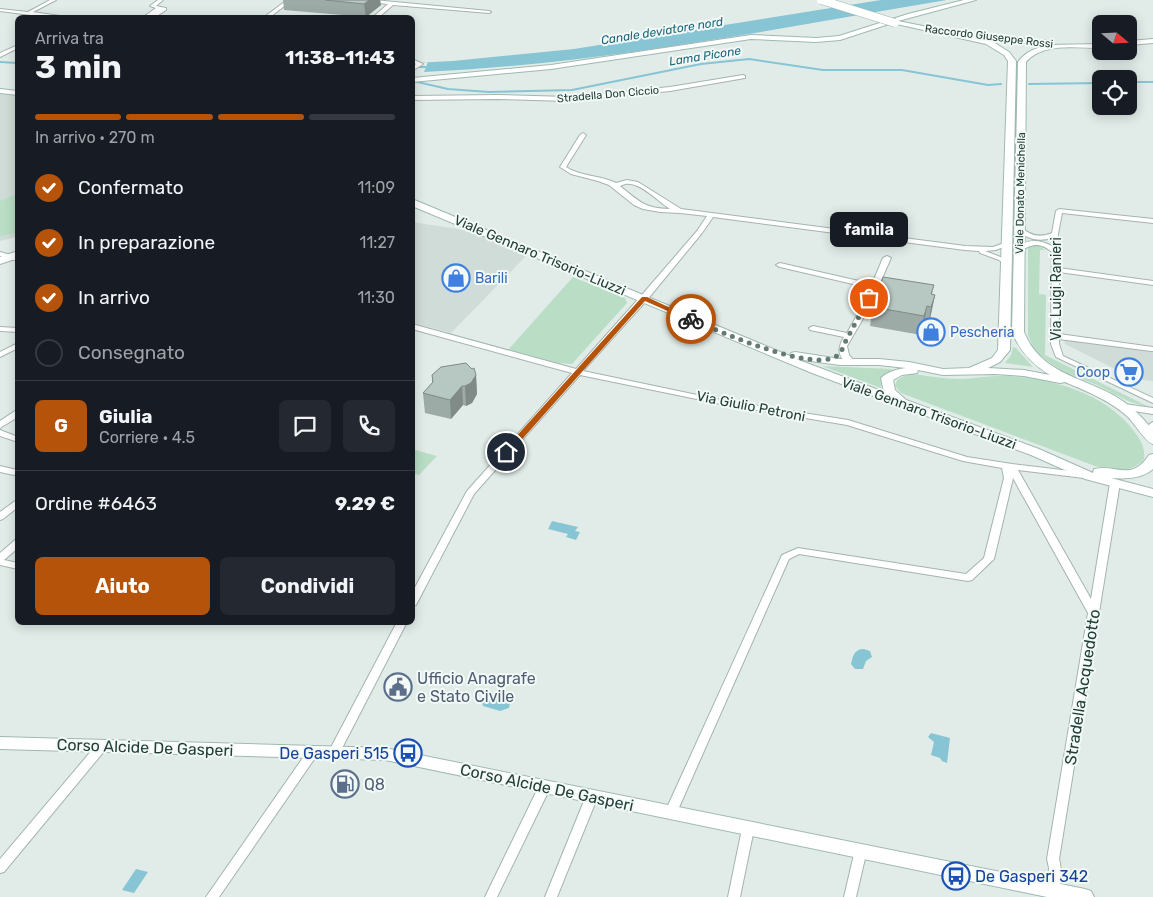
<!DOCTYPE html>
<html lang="it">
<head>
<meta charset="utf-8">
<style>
	body { margin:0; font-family:Rubik,sans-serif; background:#242831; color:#f1f3f6; height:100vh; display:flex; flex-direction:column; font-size:19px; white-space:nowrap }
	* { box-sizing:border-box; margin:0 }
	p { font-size:16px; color:#9ea1a6 }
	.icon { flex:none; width:28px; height:28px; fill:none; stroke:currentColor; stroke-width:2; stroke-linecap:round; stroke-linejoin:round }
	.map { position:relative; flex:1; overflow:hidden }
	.side { position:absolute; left:15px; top:15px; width:400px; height:610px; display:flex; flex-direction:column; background:#171b24; border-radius:8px; box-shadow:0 2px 12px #0003 }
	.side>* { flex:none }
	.needle { width:32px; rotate:109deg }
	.tools { position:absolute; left:1092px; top:15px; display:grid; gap:10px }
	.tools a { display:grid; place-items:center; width:45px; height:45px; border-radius:8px; background:#171b24; box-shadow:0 2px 12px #0003; font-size:25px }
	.pin { position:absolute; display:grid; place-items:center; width:42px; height:42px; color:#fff; margin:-21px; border:2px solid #fff; border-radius:50%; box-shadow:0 1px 5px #0007 }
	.courier { position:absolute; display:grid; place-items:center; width:50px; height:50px; margin:-25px; border:4px solid #b45309; border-radius:50%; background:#fff; color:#222; box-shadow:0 1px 6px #0007 }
	.bubble { position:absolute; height:35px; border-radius:8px; background:#171b24; box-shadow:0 2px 12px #0003; font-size:16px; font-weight:700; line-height:35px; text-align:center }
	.summary em { font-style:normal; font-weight:700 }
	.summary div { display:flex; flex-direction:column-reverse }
	.summary { display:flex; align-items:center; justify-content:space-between; height:85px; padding:0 20px }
	h1 { font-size:32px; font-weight:700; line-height:38px }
	.bar { display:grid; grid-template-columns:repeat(4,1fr); gap:8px 5px; align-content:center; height:60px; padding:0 20px }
	.bar i { height:6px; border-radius:4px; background:#363941 }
	.bar .selected { background:#b45309 }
	.bar p { grid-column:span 4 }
	.line { display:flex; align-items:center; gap:12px; padding:0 20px; border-top:1px solid #363941 }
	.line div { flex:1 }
	.round { display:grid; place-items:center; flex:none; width:52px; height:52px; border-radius:8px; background:#242831 }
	ol { padding:0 20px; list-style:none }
	li { display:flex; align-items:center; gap:15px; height:55px }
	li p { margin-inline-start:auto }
	li .icon { padding:5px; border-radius:50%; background:#b45309; color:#fff; stroke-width:4 }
	li:last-child { color:#9ea1a6 }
	li i { width:28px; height:28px; border:2px solid #363941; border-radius:50% }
	.action { display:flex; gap:10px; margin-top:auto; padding:10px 20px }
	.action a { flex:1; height:58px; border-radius:8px; background:#b45309; color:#fff; font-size:20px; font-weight:700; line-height:58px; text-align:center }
	.action a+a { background:#242831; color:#f1f3f6 }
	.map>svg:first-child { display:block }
	.built { fill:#d0dcd7 }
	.green { fill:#b9dec5 }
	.water { fill:#87c5d4 }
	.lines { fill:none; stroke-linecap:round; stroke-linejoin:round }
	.stream { stroke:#87c5d4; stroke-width:2 }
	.street-casing { stroke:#a4b4af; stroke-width:2 }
	.secondary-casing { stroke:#9fb9b1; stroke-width:2 }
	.street { fill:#fff; fill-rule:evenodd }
	.secondary { fill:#fff; fill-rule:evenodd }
	.secondary-bridge-casing { stroke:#9fb9b1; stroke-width:9; stroke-linecap:butt }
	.secondary-bridge { stroke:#fff; stroke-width:8 }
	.wall { fill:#9daba6 }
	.shaded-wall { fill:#808b87 }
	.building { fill:#b7c7c1; stroke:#808b87 }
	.route { fill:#b45309 }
	.done { stroke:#647b75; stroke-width:5; stroke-dasharray:0 9 }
	.labels { text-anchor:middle; stroke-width:4; stroke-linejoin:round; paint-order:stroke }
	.far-street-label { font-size:11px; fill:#213e37; stroke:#f2f9f6 }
	.far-water-label { font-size:12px; font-style:italic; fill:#19677c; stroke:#f2f9f6 }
	.street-label { font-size:14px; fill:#213e37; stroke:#f2f9f6 }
	.shop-label { font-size:14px; fill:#366cbe; stroke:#f2f9f6; text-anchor:start }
	.near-service-label { font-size:16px; fill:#4e5e75; stroke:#f2f9f6; text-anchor:start }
	.near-street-label { font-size:16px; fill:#213e37; stroke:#f2f9f6 }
	.near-transit-label { font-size:16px; fill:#164399; stroke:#f2f9f6; text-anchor:end }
</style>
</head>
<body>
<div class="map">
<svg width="1153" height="897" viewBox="0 0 1153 897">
	<rect width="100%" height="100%" fill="#e1ece8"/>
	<path class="built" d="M0 94 18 95 17 237 0 241Z
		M412 222 471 231 526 256 451 333 413 323Z
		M1064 339 1153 351V381L1135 379 1065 344Z"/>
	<path class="green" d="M17 194V233L0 236V201Z
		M1031 246H1039L1045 250H1040L1039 294 1046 295 1045 355 1149 407 1130 402 1097 385 1069 374 1053 365 1035 351 1028 335V248Z
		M573 277 625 298 627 303 572 364 556 363 508 350Z
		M1013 347 1016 348 1033 367 1005 363 1011 355Z
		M822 366 892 369 881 378V388Z
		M914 374C929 376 944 379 959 379 976 379 992 375 1009 376 1050 378 1102 393 1129 425 1137 434 1146 446 1144 459 1133 474 1110 470 1095 466L901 393 895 386 897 380 904 376Z
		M412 449 437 456 419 475 413 473Z"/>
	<path class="water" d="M881 0H947C774 29 600 64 424 72L428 62 412 63 453 61 574 49Z
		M552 521 578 527 575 531 580 532 576 540 566 537 568 534 548 529Z
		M864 649 870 651 872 657 866 661 863 669H855L851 664C853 656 854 649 864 649Z
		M490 698 506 699 510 703 509 708 500 711 483 706 482 702Z
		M931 733 950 738 947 763 942 761 940 758 931 755 934 742 928 737Z
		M136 869 148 872 134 893 122 890Z"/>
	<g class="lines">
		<path class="stream" d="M0 62 18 63
			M416 67H429
			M413 81 448 89 489 92 572 90 701 64 749 59 823 70H902L988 85 1001 84
			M1129 82H1153
			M1029 84 1101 83"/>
		<g class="street-casing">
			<path id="street" d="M50 0H56L33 12 73 18H54L0 11V9L28 12Z
				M158 0H163L156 6 166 8V10L154 18H142L156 8 150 6Z
				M287 0H292L269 18H263Z
				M357 0H374L489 11 491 12 489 13 393 5 378 18H372L388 4 359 1Z
				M18 45V48L0 57V53Z
				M412 59 423 64 412 71V67L416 64 412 62Z
				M743 75 745 76V78L670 91 568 101 497 99 412 100V96L497 95 568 97 670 87Z
				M583 133 586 135 566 167C581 177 600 175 616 183L627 180 638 182 681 209 965 246 993 247 1007 242 1010 244 996 250 985 251 1003 258 1010 263 1006 265 999 260 980 253 979 251 965 250 713 217 702 233 647 300 583 371 721 400 848 420 967 457 1012 464 1087 473 1088 475 1087 477 1084 478 1018 470 1091 599 1110 483 1112 481H1118L1120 483 1059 859C1062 870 1062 884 1057 894L1053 895 1049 894 1047 890 1049 868 1047 859 1088 613 1013 478 994 559 972 580 968 581 799 554 789 559 677 812 675 815 671 817 667 815 665 812 782 555 798 548 966 574 984 558 1004 478 1002 468 963 461 847 425 721 404 580 375 474 494 417 603 416 605 412 606V593L467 491 572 373 412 329V324L576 369 641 296 697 231 707 216 680 213 660 212 643 209 634 205 609 185 598 181 571 174 560 167 580 135ZM625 184C641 182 657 201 670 209 644 208 640 202 620 186Z
				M1059 209 1153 219V223L1062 213 1058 234 1059 268 1153 281V285L1059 272V334L1153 347V351H1151L1059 339V344L1063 356 1153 398V403L1056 357 1051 344 1052 252C1039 242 1033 244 1020 251L1017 249C1026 238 1040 240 1052 246V238C1038 242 1025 239 1016 228L1017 227H1021C1030 236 1040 238 1052 233L1056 211Z
				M0 252 18 257V261L0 256Z
				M887 256 891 258 868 310 847 346 849 355 856 363 852 365C837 359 837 349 844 337L810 330 809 328 813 326 847 333 860 310 870 288 780 267 776 265 780 263 872 284 883 258Z
				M0 327 18 328V332L0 331Z
				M18 343V348L0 357V352Z
				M1124 404 1153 408V414L1121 409 1120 407Z
				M15 411H18V417L0 428V421Z
				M1153 422V430L1151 433H1145L1144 431C1146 427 1149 424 1153 422Z
				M0 430 18 437V442L0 436Z
				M0 466 17 470 18 473 14 475 0 472Z
				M18 499V507L3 519 0 520V512Z
				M18 539V548L4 560 18 563V569L0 565V553L15 540Z
				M397 622H407L338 756 334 757 330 756 328 753Z
				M102 742 106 743 108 746 106 749 4 872 0 873V859L98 743Z
				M313 748 317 749 319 752 317 755 219 897H206L309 749Z
				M545 781 549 783 551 786 497 897H485L539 786 541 783Z
				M592 791 596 793 598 796 557 897H545L586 796 588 793Z
				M748 824 752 825 754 829 740 897H728L742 829 744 825Z
				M861 845 865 846 867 850 856 897H844L855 850 857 846Z"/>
		</g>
		<g class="secondary-casing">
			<path id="secondary" d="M964 0H976L898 21 982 38 986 36 1052 41 1053 43 1049 45 1101 44V48C1077 48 1043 42 1026 62L1024 332C1040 372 1078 376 1113 395 1129 404 1142 416 1153 431V444C1145 442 1134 422 1127 416 1109 400 1086 391 1065 382L1060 383 1024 376 995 374 943 375 918 370 917 373 902 375 893 380 895 390 906 400 1039 449 1093 473 1094 469C1117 464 1131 482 1149 455L1153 454V469C1142 479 1125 479 1111 478L1153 489V497L1085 479 1031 455 812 373 412 206V199L790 356 791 353 795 352 840 359H879L909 362 943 369 969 368 992 358 998 350 1008 61 1004 55 986 44 892 23 840 40 816 42 751 39 551 69 412 82V78L551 65 751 35 816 38 839 36 908 14ZM990 40 1049 45C1036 48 1026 51 1018 62L1012 332C1020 351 1032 364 1050 375L1024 370 988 368 1000 362 1010 350 1016 61 1009 52ZM796 359 840 365H879L906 368C897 369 887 372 881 378L884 392Z
				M1153 39V43L1129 45V41Z
				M0 89 18 91V95L0 93Z
				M18 251V258L0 264V257Z
				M0 737 385 748 1085 889 1091 891 1094 897H1047L385 760 0 749Z"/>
		</g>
		<use href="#street" class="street"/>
		<use href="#secondary" class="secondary"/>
		<g class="secondary-bridge-casing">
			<path id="secondary-bridge" d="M821 0 895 23"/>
		</g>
		<use href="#secondary-bridge" class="secondary-bridge"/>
	</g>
	<path class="wall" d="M283 0H380L381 5 366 17 284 10Z
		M934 285 932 294 935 295 931 314 928 326 924 325 921 335 870 326 873 307Z
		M472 369 476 375 477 394 472 403 466 406 463 405 451 419 425 413 423 393 432 383V375Z"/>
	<path class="shaded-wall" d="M369 0H380L381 5 366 17 364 4Z
		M935 295 931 314 928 326 931 307Z
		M927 306 924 325 921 335 924 316Z
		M476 375 477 394 472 403 466 406 465 386Z
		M462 386 463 405 451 419 450 400Z"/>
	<path class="building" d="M325 0H369L364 4Z
		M883 277 934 285 931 294 935 295 931 307 927 306 924 316 873 307Z
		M466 363 472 369 474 368 476 375 471 383 465 386H462L450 400 423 393 433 382 432 375 441 367Z"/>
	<path class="route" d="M642 297H647L694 319 688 320 645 301 509 454H503V451Z"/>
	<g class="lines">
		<path class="done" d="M691 319C712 328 837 386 843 346L869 298"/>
	</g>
	<defs>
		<g id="shop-ring" transform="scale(1.4375)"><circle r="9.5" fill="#f2f9f6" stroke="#3f7fe0" stroke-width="1.5"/><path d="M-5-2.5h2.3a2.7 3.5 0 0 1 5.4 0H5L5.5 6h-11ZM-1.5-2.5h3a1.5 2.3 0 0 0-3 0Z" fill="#3f7fe0"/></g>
		<g id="supermarket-ring" transform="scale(1.4375)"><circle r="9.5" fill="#f2f9f6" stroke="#3f7fe0" stroke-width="1.5"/><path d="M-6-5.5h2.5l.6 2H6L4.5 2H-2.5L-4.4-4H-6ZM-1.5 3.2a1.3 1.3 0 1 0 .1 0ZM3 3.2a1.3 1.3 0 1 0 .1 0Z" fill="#3f7fe0"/></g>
		<g id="civic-ring" transform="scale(1.4375)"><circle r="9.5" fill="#f2f9f6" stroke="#5c6f8a" stroke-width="1.5"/><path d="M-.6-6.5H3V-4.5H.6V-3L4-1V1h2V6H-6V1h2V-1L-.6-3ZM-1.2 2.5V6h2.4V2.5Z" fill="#5c6f8a"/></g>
		<g id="bus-ring" transform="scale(1.4375)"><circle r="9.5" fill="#f2f9f6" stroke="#1a4fb4" stroke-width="1.5"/><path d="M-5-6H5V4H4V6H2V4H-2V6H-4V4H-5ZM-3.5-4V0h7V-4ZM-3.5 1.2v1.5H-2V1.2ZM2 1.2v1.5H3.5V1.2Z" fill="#1a4fb4"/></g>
		<g id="fuel-ring" transform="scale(1.4375)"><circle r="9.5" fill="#f2f9f6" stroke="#5c6f8a" stroke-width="1.5"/><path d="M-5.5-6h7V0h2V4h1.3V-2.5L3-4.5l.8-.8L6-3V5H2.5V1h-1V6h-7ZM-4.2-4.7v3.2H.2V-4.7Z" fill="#5c6f8a"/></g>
	</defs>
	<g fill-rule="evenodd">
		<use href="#shop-ring" x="456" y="278"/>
		<use href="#shop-ring" x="931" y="332"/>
		<use href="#supermarket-ring" x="1129" y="372"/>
		<use href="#civic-ring" x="398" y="687"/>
		<use href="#bus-ring" x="408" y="753"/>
		<use href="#fuel-ring" x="345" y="784"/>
		<use href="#bus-ring" x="956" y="876"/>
	</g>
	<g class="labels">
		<g class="far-street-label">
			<text transform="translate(989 36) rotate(7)" y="4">Raccordo Giuseppe Rossi</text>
			<text transform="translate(608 94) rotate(-5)" y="4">Stradella Don Ciccio</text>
			<text transform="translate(1020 193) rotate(-89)" y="4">Viale Donato Menichella</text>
		</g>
		<g class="far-water-label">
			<text transform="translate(662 31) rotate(-9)" y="4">Canale deviatore nord</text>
			<text transform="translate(705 56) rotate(-9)" y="4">Lama Picone</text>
		</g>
		<g class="street-label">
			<text transform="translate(540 255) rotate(23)" y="5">Viale Gennaro Trisorio-Liuzzi</text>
			<text transform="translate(1056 289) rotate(-90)" y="5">Via Luigi Ranieri</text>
			<text transform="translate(751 406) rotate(11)" y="5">Via Giulio Petroni</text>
			<text transform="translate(929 413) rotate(20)" y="5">Viale Gennaro Trisorio-Liuzzi</text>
		</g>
		<g class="shop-label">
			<text x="475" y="283">Barili</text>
			<text x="950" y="337">Pescheria</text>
			<text x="1110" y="377" text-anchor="end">Coop</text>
		</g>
		<g class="near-service-label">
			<text x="417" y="684">Ufficio Anagrafe<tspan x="417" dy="18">e Stato Civile</tspan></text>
			<text x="364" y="790">Q8</text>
		</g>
		<g class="near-street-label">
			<text transform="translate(1082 687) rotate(-81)" y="6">Stradella Acquedotto</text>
			<text transform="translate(145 747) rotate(2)" y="6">Corso Alcide De Gasperi</text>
			<text transform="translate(547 787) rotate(12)" y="6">Corso Alcide De Gasperi</text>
		</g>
		<g class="near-transit-label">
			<text x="389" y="759">De Gasperi 515</text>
			<text x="975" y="882" text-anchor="start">De Gasperi 342</text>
		</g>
	</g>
</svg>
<div class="tools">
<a><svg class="needle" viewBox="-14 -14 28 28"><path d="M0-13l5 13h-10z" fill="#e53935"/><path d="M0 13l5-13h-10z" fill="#9ea1a6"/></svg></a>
<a><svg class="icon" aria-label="locate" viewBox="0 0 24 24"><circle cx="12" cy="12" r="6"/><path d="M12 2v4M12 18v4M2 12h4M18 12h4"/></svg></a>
</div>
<div class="pin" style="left:869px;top:298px;background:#ea580c"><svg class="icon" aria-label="bag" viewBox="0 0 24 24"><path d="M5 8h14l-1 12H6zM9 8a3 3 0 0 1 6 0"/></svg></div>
<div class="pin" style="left:506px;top:452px;background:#1f2937"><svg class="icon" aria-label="home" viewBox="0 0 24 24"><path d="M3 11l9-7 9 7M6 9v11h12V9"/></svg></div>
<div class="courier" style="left:691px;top:319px"><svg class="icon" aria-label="bike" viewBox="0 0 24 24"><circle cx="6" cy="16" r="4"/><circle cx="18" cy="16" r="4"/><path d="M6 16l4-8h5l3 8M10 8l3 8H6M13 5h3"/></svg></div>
<div class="bubble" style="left:830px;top:212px;width:78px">famila</div>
<section class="side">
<div class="summary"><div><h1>3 min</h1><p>Arriva tra</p></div><em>11:38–11:43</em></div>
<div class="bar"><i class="selected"></i><i class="selected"></i><i class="selected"></i><i></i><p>In arrivo · 270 m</p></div>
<ol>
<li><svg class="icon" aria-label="check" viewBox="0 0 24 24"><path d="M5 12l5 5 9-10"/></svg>Confermato<p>11:09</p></li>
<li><svg class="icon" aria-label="check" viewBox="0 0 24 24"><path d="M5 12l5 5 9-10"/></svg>In preparazione<p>11:27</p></li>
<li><svg class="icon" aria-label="check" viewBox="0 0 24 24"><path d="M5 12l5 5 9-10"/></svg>In arrivo<p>11:30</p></li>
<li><i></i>Consegnato</li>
</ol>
<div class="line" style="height:90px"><b class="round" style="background:#b45309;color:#fff">G</b><div><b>Giulia</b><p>Corriere · 4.5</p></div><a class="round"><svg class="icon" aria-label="chat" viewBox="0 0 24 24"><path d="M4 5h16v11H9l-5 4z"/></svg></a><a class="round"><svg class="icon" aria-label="phone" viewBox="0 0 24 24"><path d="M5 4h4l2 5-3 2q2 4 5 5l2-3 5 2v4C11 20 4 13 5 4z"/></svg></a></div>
<div class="line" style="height:65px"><div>Ordine #6463</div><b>9.29 €</b></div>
<div class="action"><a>Aiuto</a><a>Condividi</a></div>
</section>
</div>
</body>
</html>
